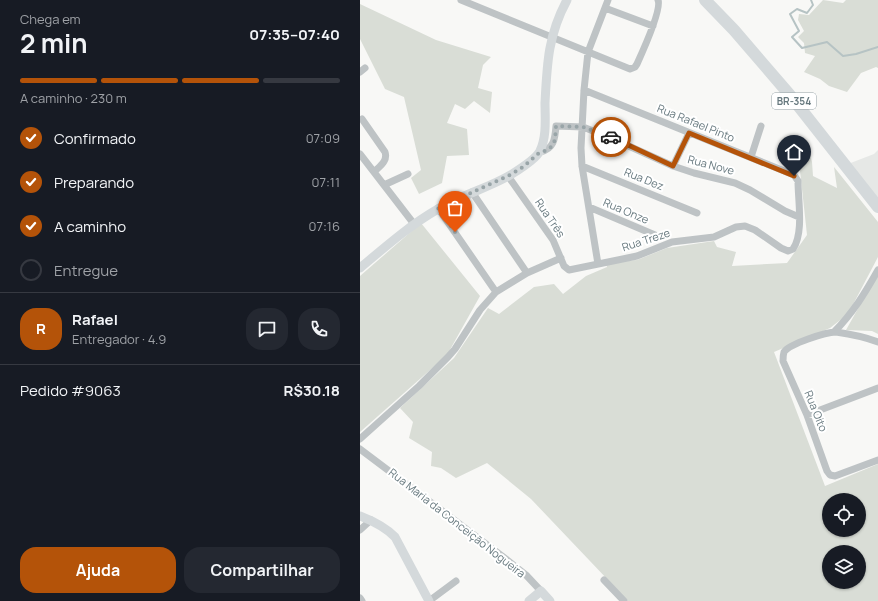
<!DOCTYPE html>
<html lang="pt">
<head>
<meta charset="utf-8">
<style>
	body { margin:0; font-family:Manrope,sans-serif; background:#242831; color:#f1f3f6; height:100vh; display:flex; flex-direction:column; font-size:15px; white-space:nowrap }
	* { box-sizing:border-box; margin:0 }
	p { font-size:13px; color:#9ea1a6 }
	.icon { flex:none; width:22px; height:22px; fill:none; stroke:currentColor; stroke-width:2; stroke-linecap:round; stroke-linejoin:round }
	.map { position:relative; flex:1; overflow:hidden }
	.sheet { display:flex; flex-direction:column; background:#171b24; width:360px }
	.sheet>* { flex:none }
	.buttons { position:absolute; left:462px; top:493px; display:grid; gap:8px }
	.buttons a { display:grid; place-items:center; width:44px; height:44px; border-radius:50%; background:#171b24; box-shadow:0 1px 3px #0004; font-size:20px }
	.pin { position:absolute; display:grid; place-items:center; width:34px; height:34px; color:#fff; margin:-41px -17px; border-radius:50% 50% 50% 0; rotate:-45deg; box-shadow:0 0 4px #0007 }
	.pin .icon { rotate:45deg }
	.courier { position:absolute; display:grid; place-items:center; width:40px; height:40px; margin:-20px; border:3px solid #b45309; border-radius:50%; background:#fff; color:#222; box-shadow:0 1px 5px #0007 }
	.head em { font-style:normal; font-weight:700 }
	.head div { display:flex; flex-direction:column-reverse }
	.head { display:flex; align-items:center; justify-content:space-between; height:68px; padding:0 20px }
	h1 { font-size:26px; font-weight:700; line-height:30px }
	.bar { display:grid; grid-template-columns:repeat(4,1fr); gap:6px 4px; align-content:center; height:48px; padding:0 20px }
	.bar i { height:5px; border-radius:3px; background:#363941 }
	.bar .selected { background:#b45309 }
	.bar p { grid-column:span 4 }
	.line { display:flex; align-items:center; gap:10px; padding:0 20px; border-top:1px solid #363941 }
	.line div { flex:1 }
	.round { display:grid; place-items:center; flex:none; width:42px; height:42px; border-radius:16px; background:#242831 }
	ol { padding:0 20px; list-style:none }
	li { display:flex; align-items:center; gap:12px; height:44px }
	li p { margin-inline-start:auto }
	li .icon { padding:4px; border-radius:50%; background:#b45309; color:#fff; stroke-width:4 }
	li:last-child { color:#9ea1a6 }
	li i { width:22px; height:22px; border:2px solid #363941; border-radius:50% }
	.cta { display:flex; gap:8px; margin-top:auto; padding:8px 20px }
	.cta a { flex:1; height:46px; border-radius:16px; background:#b45309; color:#fff; font-size:16px; font-weight:700; line-height:46px; text-align:center }
	.cta a+a { background:#242831; color:#f1f3f6 }
	main { display:flex; flex:1; min-height:0 }
	.map>svg:first-child { display:block }
	.built { fill:#e6e8e6 }
	.green { fill:#d9ddd6; fill-rule:evenodd }
	.lines { fill:none; stroke-linecap:round; stroke-linejoin:round }
	.stream { stroke:#b6c3c4; stroke-width:2 }
	.street { stroke:#bec3c5; stroke-width:7 }
	.secondary { stroke:#d4d9db; stroke-width:9 }
	.highway { stroke:#d4d9db; stroke-width:12 }
	.done { stroke:#99a5a8; stroke-width:4; stroke-dasharray:0 7.2 }
	.route { stroke:#b45309; stroke-width:5 }
	.labels { text-anchor:middle; stroke-width:4; stroke-linejoin:round; paint-order:stroke }
	.shield { fill:#fff; stroke:#94a0a5; stroke-width:1 }
	.shield-label { font-size:10px; font-weight:bold; fill:#66787e }
	.street-label { font-size:11px; fill:#66787e; stroke:#fff }
</style>
</head>
<body>
<main>
<section class="sheet">
<div class="head"><div><h1>2 min</h1><p>Chega em</p></div><em>07:35–07:40</em></div>
<div class="bar"><i class="selected"></i><i class="selected"></i><i class="selected"></i><i></i><p>A caminho · 230 m</p></div>
<ol>
<li><svg class="icon" aria-label="check" viewBox="0 0 24 24"><path d="M5 12l5 5 9-10"/></svg>Confirmado<p>07:09</p></li>
<li><svg class="icon" aria-label="check" viewBox="0 0 24 24"><path d="M5 12l5 5 9-10"/></svg>Preparando<p>07:11</p></li>
<li><svg class="icon" aria-label="check" viewBox="0 0 24 24"><path d="M5 12l5 5 9-10"/></svg>A caminho<p>07:16</p></li>
<li><i></i>Entregue</li>
</ol>
<div class="line" style="height:72px"><b class="round" style="background:#b45309;color:#fff">R</b><div><b>Rafael</b><p>Entregador · 4.9</p></div><a class="round"><svg class="icon" aria-label="chat" viewBox="0 0 24 24"><path d="M4 5h16v11H9l-5 4z"/></svg></a><a class="round"><svg class="icon" aria-label="phone" viewBox="0 0 24 24"><path d="M5 4h4l2 5-3 2q2 4 5 5l2-3 5 2v4C11 20 4 13 5 4z"/></svg></a></div>
<div class="line" style="height:52px"><div>Pedido #9063</div><b>R$30.18</b></div>
<div class="cta"><a>Ajuda</a><a>Compartilhar</a></div>
</section>
<div class="map">
<svg width="518" height="601" viewBox="0 0 518 601">
	<rect width="100%" height="100%" fill="#f8f8f6"/>
	<path class="built" d="M518 150V201L488 164 514 154Z"/>
	<path class="green" d="M463 0 483 3 486 0H518V68L516 67 501 73 487 92 469 86 460 79 444 72 455 56 445 53 444 43 438 37 444 31 438 20 439 14 449 15Z
		M0 4 76 40 131 57 123 65 118 88 132 92 130 113 114 101 105 109 95 104 87 123 107 129 109 155 87 156 82 183 59 194 51 178 61 170 44 97 25 89 0 39Z
		M447 140 452 162 453 176 477 188 474 167 518 222V257L488 314 470 328 414 352 465 486 518 464V601H268L171 499 127 463 96 478 81 468 71 466 72 452 49 438 53 422 40 408 94 358 128 308 139 314 174 287 194 284 203 294 226 276 247 267 246 262 277 260 307 248 354 241 357 247 376 252 372 266 427 263 447 235 437 143ZM469 500H499V530H469ZM469 552H499V582H469Z
		M61 223 120 296 87 355 0 432V276Z
		M518 273V334L512 331 486 330Z"/>
	<g class="lines">
		<path class="stream" d="M451 0 453 5 447 13 437 9 430 14 439 31 432 37 442 48 467 42 483 56 496 54 518 47"/>
		<path class="street" d="M101 0 270 69 275 67 277 64C282 53 302 9 298 0
			M245 8 293 26
			M0 72 5 68
			M2 119 25 152C28 161 20 166 14 172
			M180 152C194 149 195 139 196 126L223 127 251 138 313 166 334 173 375 183 390 190 425 211 439 217
			M0 154 54 224
			M391 157 401 126
			M222 166 337 213
			M313 166 329 133
			M148 176 193 240 204 266 209 270 277 256 312 242 354 237 376 227 385 226 395 230 421 248 428 251 433 249C444 233 438 201 438 181L434 175 224 90
			M24 185 48 174
			M112 192 167 273
			M229 207 295 235
			M78 208 136 292
			M238 264 222 166 221 148 224 90 228 52 248 0
			M474 332C493 313 505 293 518 270
			M518 342C505 337 490 334 476 332 466 332 429 344 424 352 423 355 423 358 423 361L447 415 467 471 470 475 475 476 518 460
			M447 415 518 388
			M0 439 59 386 88 357 95 349 120 310 136 292 167 273 201 258
			M0 449 142 556 166 575 181 591
			M0 530 11 520
			M244 580 264 601
			M0 598 2 601
			M69 601 96 581"/>
		<path class="secondary" d="M0 268C25 247 50 225 78 209 101 195 129 188 152 174 160 169 176 159 180 151 187 136 185 118 185 103 187 64 188 35 207 0
			M0 516C13 521 25 527 35 537L69 601
			M169 601 181 591 190 601"/>
		<path class="highway" d="M345 0 374 30 429 94 518 207"/>
	</g>
	<g class="lines">
		<path class="done" d="M95 232 78 208 148 176 163 167 180 152 185 151 191 147 195 140 196 126 223 127 251 137"/>
		<path class="route" d="M251 137 313 166 329 133 434 176"/>
	</g>
	<g class="labels">
		<rect class="shield" x="412" y="93" width="44" height="16" rx="3"/>
		<g class="shield-label">
			<text x="434" y="105">BR-354</text>
		</g>
		<g class="street-label">
			<text transform="translate(336 123) rotate(22)" y="4">Rua Rafael Pinto</text>
			<text transform="translate(351 165) rotate(15)" y="4">Rua Nove</text>
			<text transform="translate(284 179) rotate(22)" y="4">Rua Dez</text>
			<text transform="translate(266 211) rotate(23)" y="4">Rua Onze</text>
			<text transform="translate(190 218) rotate(56)" y="4">Rua Três</text>
			<text transform="translate(286 240) rotate(-18)" y="4">Rua Treze</text>
			<text transform="translate(456 411) rotate(68)" y="4">Rua Oito</text>
			<text transform="translate(97 523) rotate(38)" y="4">Rua Maria da Conceição Nogueira</text>
		</g>
	</g>
</svg>
<div class="buttons">
<a><svg class="icon" aria-label="locate" viewBox="0 0 24 24"><circle cx="12" cy="12" r="6"/><path d="M12 2v4M12 18v4M2 12h4M18 12h4"/></svg></a>
<a><svg class="icon" aria-label="layers" viewBox="0 0 24 24"><path d="M12 4l9 5-9 5-9-5zM3 14l9 5 9-5"/></svg></a>
</div>
<div class="pin" style="left:95px;top:232px;background:#ea580c"><svg class="icon" aria-label="bag" viewBox="0 0 24 24"><path d="M5 8h14l-1 12H6zM9 8a3 3 0 0 1 6 0"/></svg></div>
<div class="pin" style="left:434px;top:176px;background:#1f2937"><svg class="icon" aria-label="home" viewBox="0 0 24 24"><path d="M3 11l9-7 9 7M6 9v11h12V9"/></svg></div>
<div class="courier" style="left:251px;top:137px"><svg class="icon" aria-label="car" viewBox="0 0 24 24"><path d="M5 17H2v-5l4-1 3-4h7l3 4 3 1v5h-3M9 17h6M6 11h13"/><circle cx="7" cy="17" r="2"/><circle cx="17" cy="17" r="2"/></svg></div>
</div>
</main>
</body>
</html>
